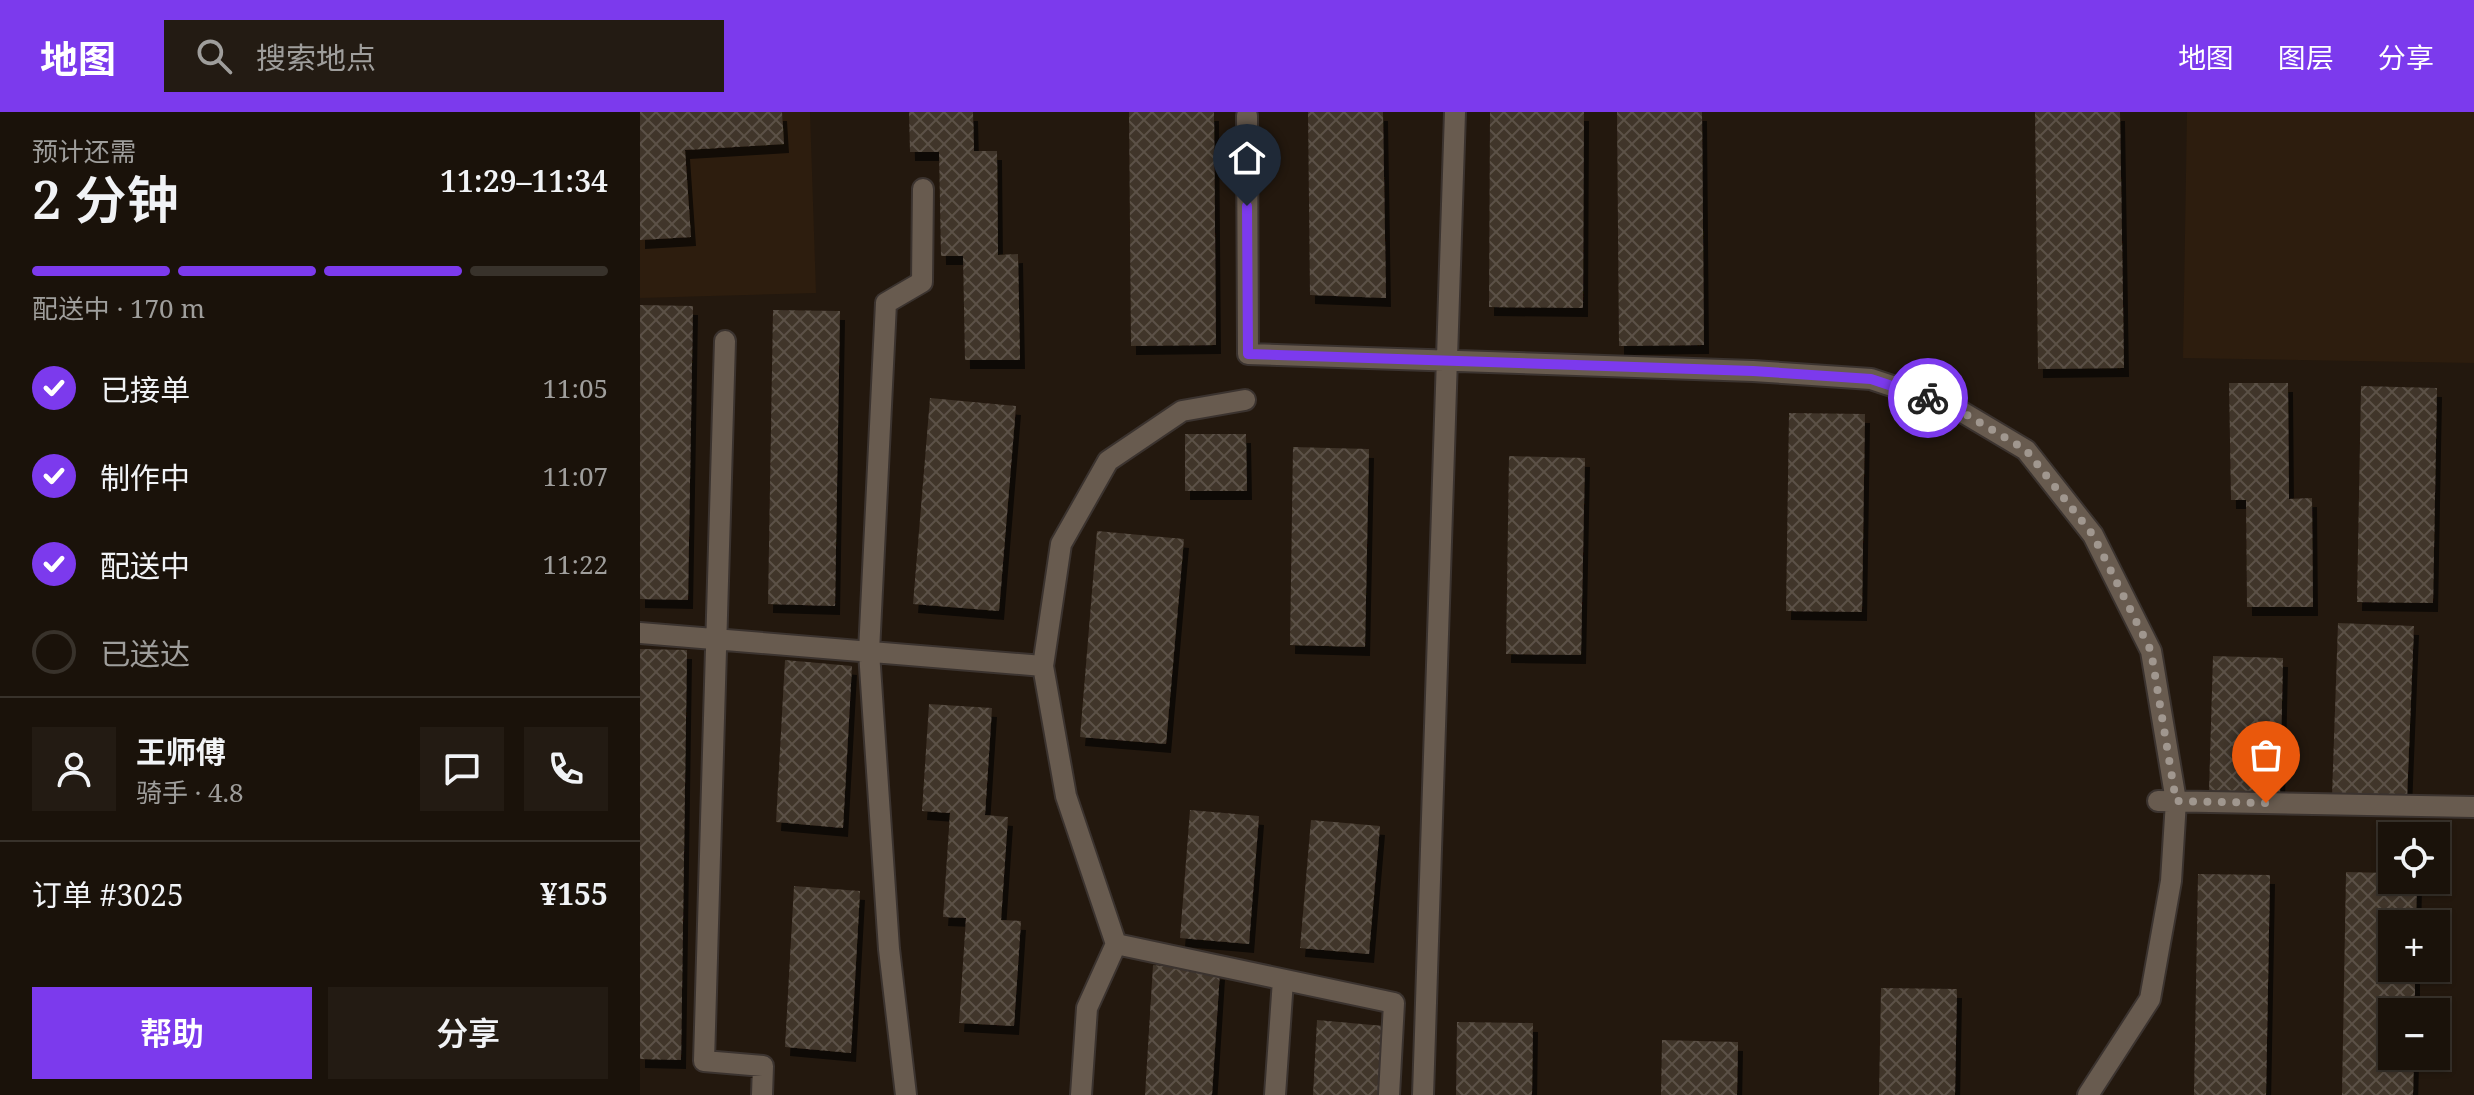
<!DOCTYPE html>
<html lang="zh">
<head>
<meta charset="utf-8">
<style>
	body { margin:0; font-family:"Noto Serif","Noto Sans SC",serif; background:#231b13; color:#f1f3f6; height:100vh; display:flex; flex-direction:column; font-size:30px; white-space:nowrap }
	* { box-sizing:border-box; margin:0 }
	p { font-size:26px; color:#9f9e9c }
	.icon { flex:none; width:44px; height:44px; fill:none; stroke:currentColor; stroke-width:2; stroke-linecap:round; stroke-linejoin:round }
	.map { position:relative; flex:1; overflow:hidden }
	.side { display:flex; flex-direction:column; background:#1a120a; width:640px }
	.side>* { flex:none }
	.tools { position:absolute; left:1738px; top:710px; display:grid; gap:16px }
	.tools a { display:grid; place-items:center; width:72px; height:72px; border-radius:0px; background:#1a120a; box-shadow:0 2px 6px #0004,0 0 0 2px #38322b; font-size:40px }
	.pin { position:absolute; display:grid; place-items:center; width:68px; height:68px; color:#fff; margin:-82px -34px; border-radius:50% 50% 50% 0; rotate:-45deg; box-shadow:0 0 8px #0007 }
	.pin .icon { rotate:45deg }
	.courier { position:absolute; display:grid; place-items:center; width:80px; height:80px; margin:-40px; border:6px solid #7c3aed; border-radius:50%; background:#fff; color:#222; box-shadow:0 2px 10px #0007 }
	.headline em { font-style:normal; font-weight:600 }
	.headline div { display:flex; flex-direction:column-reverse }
	.headline { display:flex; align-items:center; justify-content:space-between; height:136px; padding:0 32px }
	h1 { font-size:52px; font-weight:600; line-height:60px }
	.bar { display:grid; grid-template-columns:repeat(4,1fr); gap:12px 8px; align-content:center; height:96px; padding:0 32px }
	.bar i { height:10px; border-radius:6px; background:#38322b }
	.bar .on { background:#7c3aed }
	.bar p { grid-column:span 4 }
	.line { display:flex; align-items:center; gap:20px; padding:0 32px; border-top:2px solid #38322b }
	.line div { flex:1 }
	.round { display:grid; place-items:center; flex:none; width:84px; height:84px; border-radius:0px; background:#231b13 }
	ol { padding:0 32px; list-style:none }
	li { display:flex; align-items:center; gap:24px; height:88px }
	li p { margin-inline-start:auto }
	li .icon { padding:8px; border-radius:50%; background:#7c3aed; color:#fff; stroke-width:4 }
	li:last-child { color:#9f9e9c }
	li i { width:44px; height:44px; border:4px solid #38322b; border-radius:50% }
	.action { display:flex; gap:16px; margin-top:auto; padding:16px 32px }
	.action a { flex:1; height:92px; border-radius:0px; background:#7c3aed; color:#fff; font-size:32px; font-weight:600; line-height:92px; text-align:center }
	.action a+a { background:#231b13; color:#f1f3f6 }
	header { display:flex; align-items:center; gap:48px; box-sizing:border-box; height:112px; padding:0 40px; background:#7c3aed; color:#fff }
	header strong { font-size:38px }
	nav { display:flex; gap:44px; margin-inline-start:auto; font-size:28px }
	.search { width:560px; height:72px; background:#231b13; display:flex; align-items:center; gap:20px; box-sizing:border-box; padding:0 28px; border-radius:0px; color:#9f9e9c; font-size:30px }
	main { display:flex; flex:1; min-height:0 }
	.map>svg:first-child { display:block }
	.built { fill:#2d1d0e }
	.building { fill:url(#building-cross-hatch); filter:url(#shadow) }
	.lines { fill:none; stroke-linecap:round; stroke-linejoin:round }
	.minor-casing { stroke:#3b332f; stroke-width:24 }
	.minor { stroke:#685b4f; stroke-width:20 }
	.done { stroke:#a0978f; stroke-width:8; stroke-dasharray:0 14.4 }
	.route { stroke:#7c3aed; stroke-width:10 }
</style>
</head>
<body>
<header>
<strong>地图</strong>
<div class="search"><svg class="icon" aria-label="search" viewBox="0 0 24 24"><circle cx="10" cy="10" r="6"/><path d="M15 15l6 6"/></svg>搜索地点</div>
<nav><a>地图</a><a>图层</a><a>分享</a></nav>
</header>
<main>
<section class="side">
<div class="headline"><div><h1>2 分钟</h1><p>预计还需</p></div><em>11:29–11:34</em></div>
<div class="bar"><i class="on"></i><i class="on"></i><i class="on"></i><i></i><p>配送中 · 170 m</p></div>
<ol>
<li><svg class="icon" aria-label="check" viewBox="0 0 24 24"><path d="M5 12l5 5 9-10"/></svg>已接单<p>11:05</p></li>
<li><svg class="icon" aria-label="check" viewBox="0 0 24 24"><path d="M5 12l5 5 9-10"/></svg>制作中<p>11:07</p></li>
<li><svg class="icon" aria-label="check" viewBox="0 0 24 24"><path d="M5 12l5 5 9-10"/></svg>配送中<p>11:22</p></li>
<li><i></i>已送达</li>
</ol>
<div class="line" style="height:144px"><a class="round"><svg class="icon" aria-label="person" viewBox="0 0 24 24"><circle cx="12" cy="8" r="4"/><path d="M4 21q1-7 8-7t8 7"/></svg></a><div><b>王师傅</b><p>骑手 · 4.8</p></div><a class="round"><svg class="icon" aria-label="chat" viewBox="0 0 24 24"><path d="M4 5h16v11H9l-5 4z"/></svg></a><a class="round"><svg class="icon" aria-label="phone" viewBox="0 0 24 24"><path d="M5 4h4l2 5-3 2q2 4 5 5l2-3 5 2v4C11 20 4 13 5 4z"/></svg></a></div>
<div class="line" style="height:104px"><div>订单 #3025</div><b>¥155</b></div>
<div class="action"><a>帮助</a><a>分享</a></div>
</section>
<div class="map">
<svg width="1834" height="983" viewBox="0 0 1834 983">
	<defs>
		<pattern id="building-cross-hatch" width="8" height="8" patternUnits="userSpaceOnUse" patternTransform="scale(2)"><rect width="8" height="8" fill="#403429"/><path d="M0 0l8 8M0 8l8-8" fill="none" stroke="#5b5147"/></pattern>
		<filter id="shadow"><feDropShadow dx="5" dy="9" stdDeviation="0" flood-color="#0009"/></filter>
	</defs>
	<rect width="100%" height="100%" fill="#23180e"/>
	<path class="built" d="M0 0H170L176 181 0 186Z
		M1547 0H1834V251L1543 246Z"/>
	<path class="building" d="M0 0H142L144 32 45 38 51 125 0 128Z
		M269 0H333L334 39H357L358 143 378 142 380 248H325L323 144H301L299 40H270Z
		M489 0H574L576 233 491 234Z
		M668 0H743L746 186 670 183Z
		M850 0H944L943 196 849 195Z
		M977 0H1062L1064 233 979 234Z
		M1395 0H1480L1484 256 1398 257Z
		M0 193 53 194 48 488 0 487Z
		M133 198 200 199 195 494 128 492Z
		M1589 271H1648L1649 387 1672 386 1673 495H1607L1606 388H1591Z
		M1721 274 1797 276 1793 491 1717 490Z
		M290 286 376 294 359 499 273 492Z
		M1149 301 1225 302 1222 500 1146 499Z
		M545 322H606L607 379H545Z
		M653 335 729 337 725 535 650 533Z
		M869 344 945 346 941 543 866 542Z
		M457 419 544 427 526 632 440 625Z
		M1698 511 1774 514 1767 687 1692 684Z
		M0 537 47 538 41 948 0 947Z
		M1573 544 1643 546 1640 681 1569 679Z
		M145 548 212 554 203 716 136 710Z
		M289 592 352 596 345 703 368 705 361 808 381 809 374 914 319 911 326 806 303 805 310 701 282 699Z
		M550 698 619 704 609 832 540 826Z
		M671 708 740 714 729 842 660 836Z
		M1706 760 1752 761V768H1777L1776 812H1752V856H1775V900H1752V944H1774L1773 983H1702Z
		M1558 762 1630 763 1626 983H1554Z
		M154 774 220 779 211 941 145 935Z
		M513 853 580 859 572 983H505Z
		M1241 876 1317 877 1315 983H1239Z
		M677 908 744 914 740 983H673Z
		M817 910 893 911 892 983H816Z
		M1022 928 1098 930 1097 983H1021Z"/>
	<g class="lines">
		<g class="minor-casing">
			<path id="minor" d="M607 4 608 242 1113 259 1231 267 1312 294 1386 338 1453 423 1511 539 1536 689 1531 769 1510 887 1448 983
				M85 229 64 949 123 954 122 983
				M605 288 542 299 468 349 421 432 403 554 426 684 476 832 754 891 749 983
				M0 521 403 554
				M1518 689 1834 695
				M266 983 249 837 229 540 246 191 282 170 283 77
				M441 983 447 896 476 832
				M635 983 643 868
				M783 983 815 0"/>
		</g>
		<use href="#minor" class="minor"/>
	</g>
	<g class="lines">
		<path class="done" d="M1288 286 1312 294 1386 338 1453 423 1511 539 1536 689 1626 691"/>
		<path class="route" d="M607 94 608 242 1113 259 1231 267 1288 286"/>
	</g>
</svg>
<div class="tools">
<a><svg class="icon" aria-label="locate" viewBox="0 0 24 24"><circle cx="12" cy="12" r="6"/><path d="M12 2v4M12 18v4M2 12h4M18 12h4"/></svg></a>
<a>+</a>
<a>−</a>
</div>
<div class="pin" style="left:1626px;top:691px;background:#ea580c"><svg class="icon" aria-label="bag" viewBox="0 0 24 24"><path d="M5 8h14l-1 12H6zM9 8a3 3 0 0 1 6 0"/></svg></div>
<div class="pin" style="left:607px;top:94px;background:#1f2937"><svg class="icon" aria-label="home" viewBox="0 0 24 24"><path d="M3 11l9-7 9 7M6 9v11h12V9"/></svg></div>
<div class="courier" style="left:1288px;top:286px"><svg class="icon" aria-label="bike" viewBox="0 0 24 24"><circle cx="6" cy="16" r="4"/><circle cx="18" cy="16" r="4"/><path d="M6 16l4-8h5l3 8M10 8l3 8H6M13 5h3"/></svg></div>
</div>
</main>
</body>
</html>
